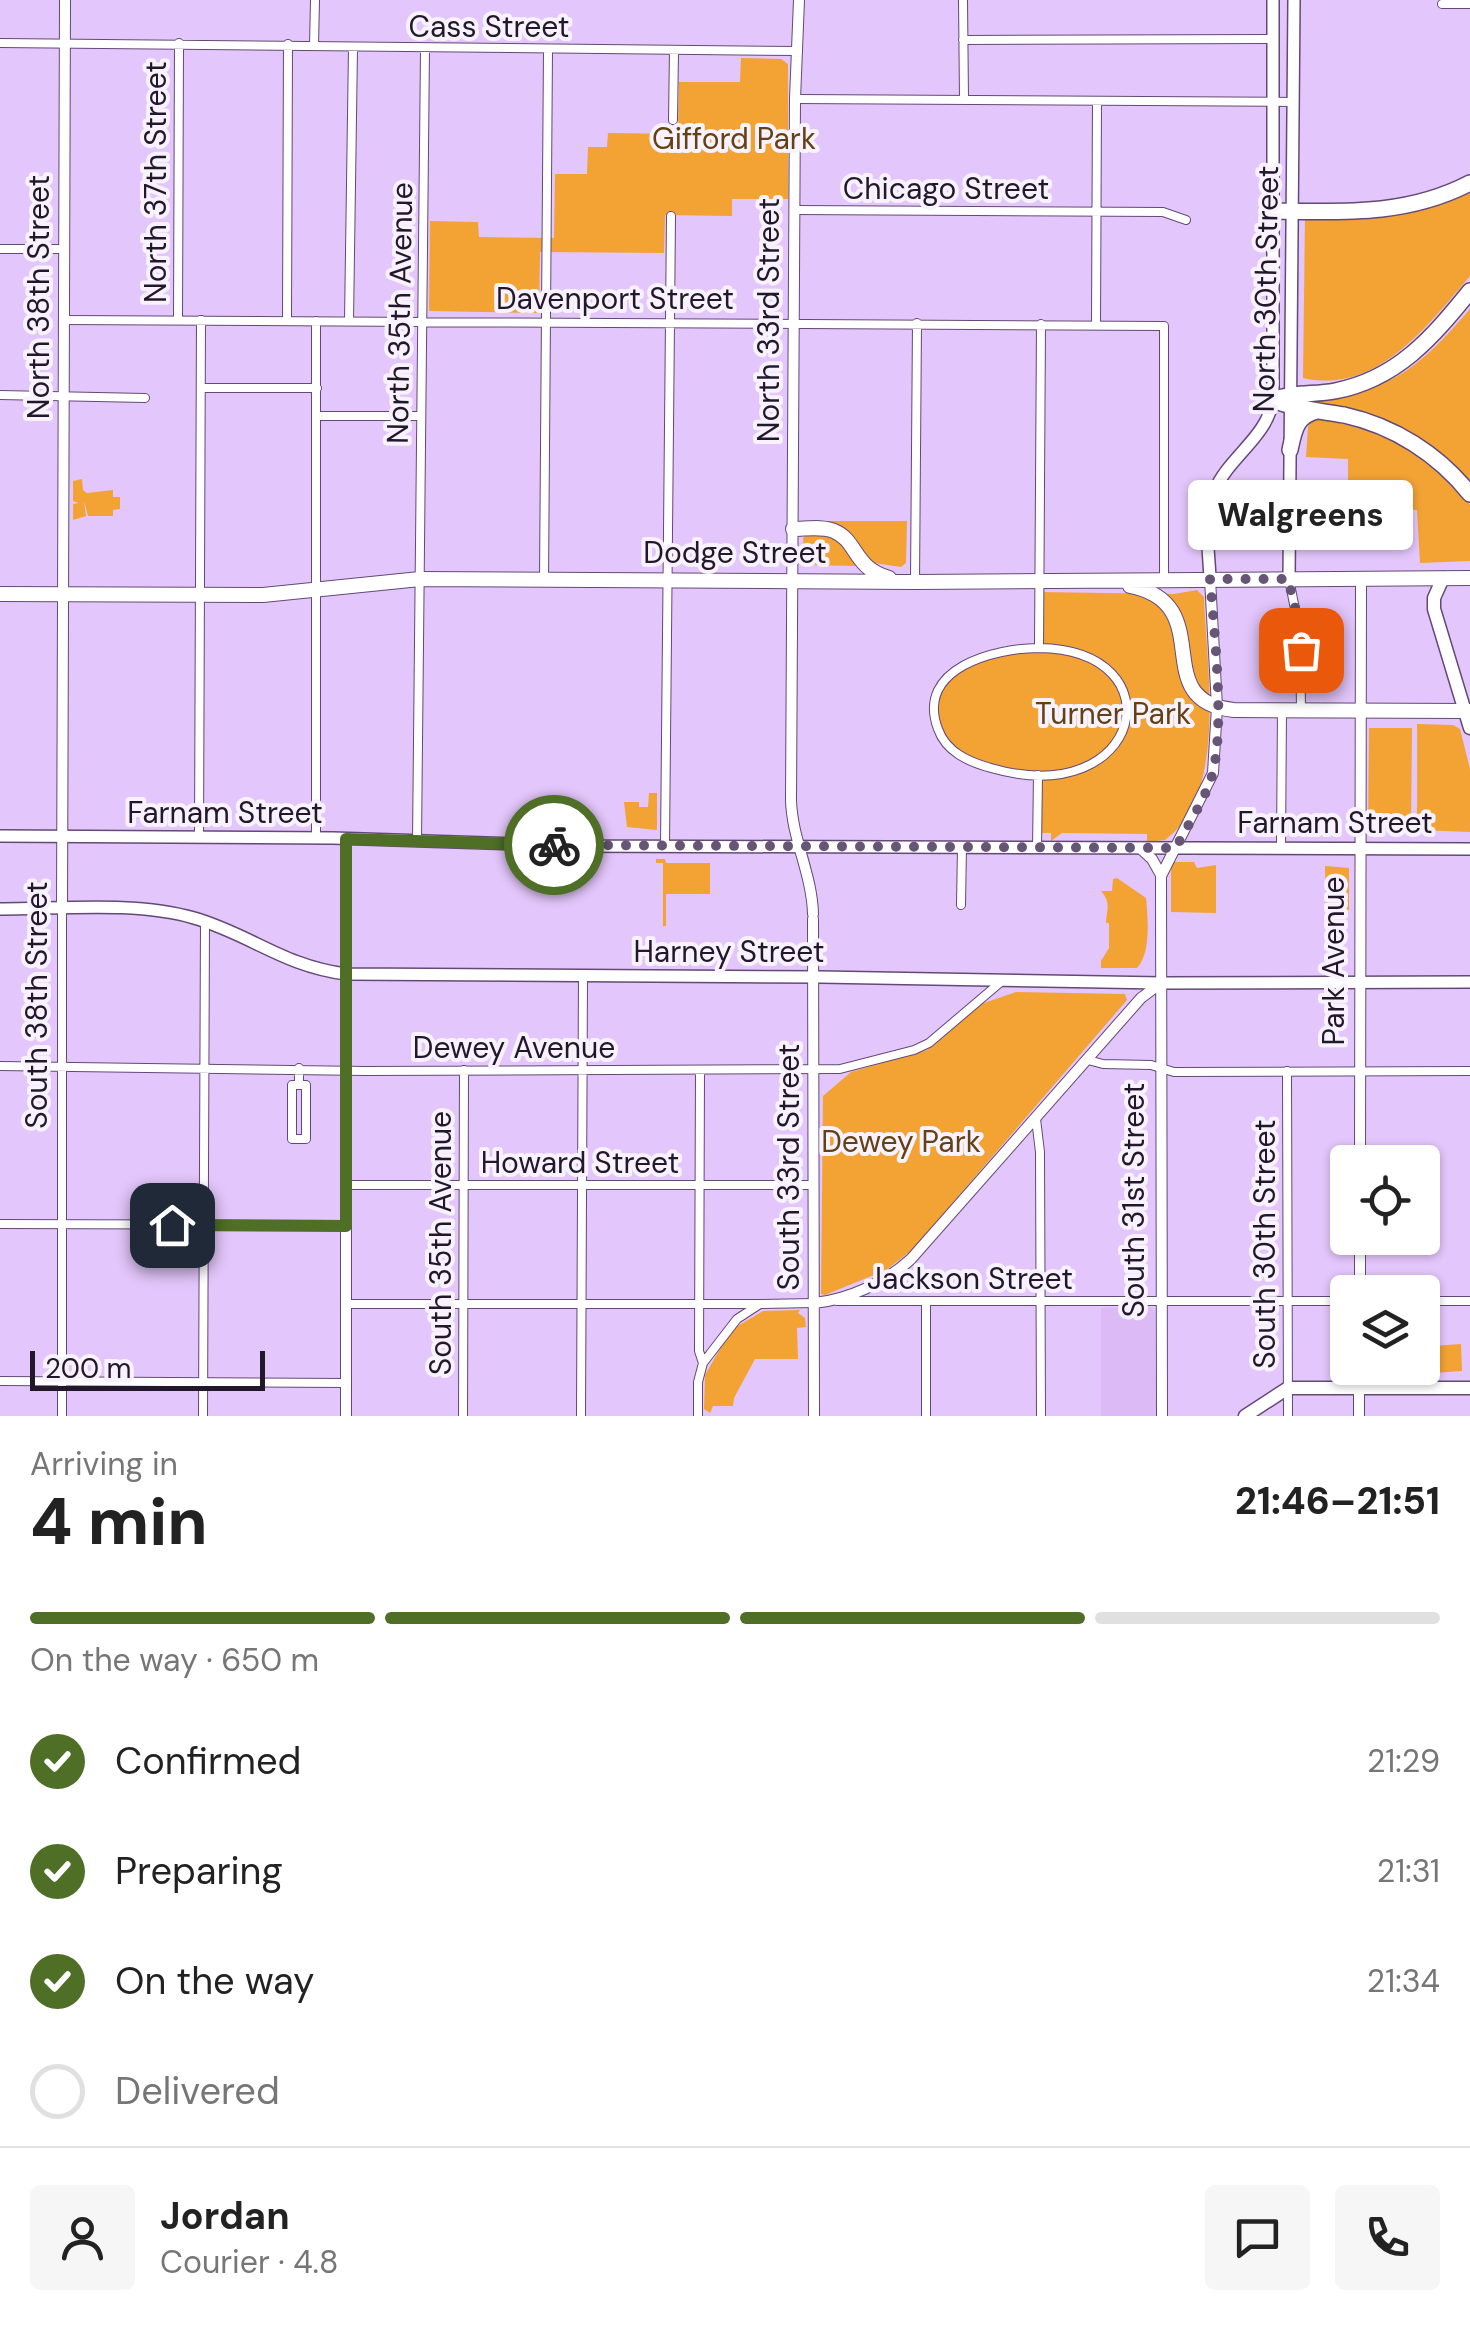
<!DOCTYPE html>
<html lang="en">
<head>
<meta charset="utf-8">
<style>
	body { margin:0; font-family:"DM Sans",sans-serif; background:#f6f6f6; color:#222; height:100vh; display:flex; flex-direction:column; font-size:38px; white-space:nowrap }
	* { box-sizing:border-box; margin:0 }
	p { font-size:32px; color:#767676 }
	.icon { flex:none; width:55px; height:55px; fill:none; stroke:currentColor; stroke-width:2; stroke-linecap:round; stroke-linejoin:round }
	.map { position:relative; height:1416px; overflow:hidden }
	.panel { display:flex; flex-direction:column; background:#fff; flex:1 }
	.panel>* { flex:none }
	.tools { position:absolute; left:1330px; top:1145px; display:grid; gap:20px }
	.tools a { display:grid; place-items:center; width:110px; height:110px; border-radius:10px; background:#fff; box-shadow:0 2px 8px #0004; font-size:50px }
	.scale { position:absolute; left:30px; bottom:25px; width:235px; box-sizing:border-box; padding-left:10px; border:5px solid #23182b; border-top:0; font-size:28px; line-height:35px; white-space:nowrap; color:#23182b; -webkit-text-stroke:8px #f7f2fd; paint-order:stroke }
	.pin { position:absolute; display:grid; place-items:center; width:85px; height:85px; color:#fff; margin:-42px; border-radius:20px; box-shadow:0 5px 15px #0006 }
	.courier { position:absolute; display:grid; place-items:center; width:100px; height:100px; margin:-50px; border:8px solid #4e6f25; border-radius:50%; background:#fff; color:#222; box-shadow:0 2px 12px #0007 }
	.bubble { position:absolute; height:70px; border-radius:10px; background:#fff; box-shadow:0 2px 8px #0004; font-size:32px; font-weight:800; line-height:70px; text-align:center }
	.summary em { font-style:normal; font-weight:800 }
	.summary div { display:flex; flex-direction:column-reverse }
	.summary { display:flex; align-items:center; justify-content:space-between; height:170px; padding:0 30px }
	h1 { font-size:65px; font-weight:800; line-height:75px }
	.bar { display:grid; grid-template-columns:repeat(4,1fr); gap:15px 10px; align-content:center; height:120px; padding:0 30px }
	.bar i { height:12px; border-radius:8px; background:#e0e0e0 }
	.bar .selected { background:#4e6f25 }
	.bar p { grid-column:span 4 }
	.line { display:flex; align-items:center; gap:25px; padding:0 30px; border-top:2px solid #e0e0e0 }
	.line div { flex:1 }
	.round { display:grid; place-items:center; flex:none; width:105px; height:105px; border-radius:10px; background:#f6f6f6 }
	ol { padding:0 30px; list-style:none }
	li { display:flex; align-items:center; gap:30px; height:110px }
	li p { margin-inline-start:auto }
	li .icon { padding:10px; border-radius:50%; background:#4e6f25; color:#fff; stroke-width:4 }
	li:last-child { color:#767676 }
	li i { width:55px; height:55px; border:5px solid #e0e0e0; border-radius:50% }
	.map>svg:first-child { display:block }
	.built { fill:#dcbaf6 }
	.green { fill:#f3a234 }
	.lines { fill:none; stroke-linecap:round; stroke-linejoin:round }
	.minor-casing { stroke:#634977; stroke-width:10 }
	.tertiary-casing { stroke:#634977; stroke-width:12 }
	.secondary-casing { stroke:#634977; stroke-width:14 }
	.primary-casing { stroke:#634977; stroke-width:15 }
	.trunk-casing { stroke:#634977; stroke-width:16 }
	.motorway-casing { stroke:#634977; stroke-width:18 }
	.minor { stroke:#fff; stroke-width:8 }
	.tertiary { stroke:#fff; stroke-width:10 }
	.secondary { stroke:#fff; stroke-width:11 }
	.primary { stroke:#fff; stroke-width:12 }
	.trunk { stroke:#fff; stroke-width:14 }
	.motorway { stroke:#fff; stroke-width:15 }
	.done { stroke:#665574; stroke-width:10; stroke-dasharray:0 18 }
	.route { stroke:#4e6f25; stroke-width:12 }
	.labels { text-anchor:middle; stroke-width:8; stroke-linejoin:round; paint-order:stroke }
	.street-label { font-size:30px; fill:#23182b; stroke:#f7f2fd }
	.park-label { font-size:30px; fill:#644113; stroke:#f7f2fd }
</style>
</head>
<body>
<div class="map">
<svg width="1470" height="1416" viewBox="0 0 1470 1416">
	<rect width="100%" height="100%" fill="#e3c6fb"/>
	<path class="built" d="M1150 1307 1155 1311 1156 1416H1101V1308Z"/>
	<path class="green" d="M741 58 781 59 788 64V199H732V216L665 215 664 253 540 252 539 313 429 311 430 221 478 222 479 237 554 238 555 174H587L588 147H607L608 133 678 134 679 82H740Z
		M1470 189V276C1428 325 1377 395 1303 378L1305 217Z
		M1470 309V484L1446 462 1315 405 1316 401C1394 389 1419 368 1470 309Z
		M1314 418C1373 427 1436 453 1470 505V561L1420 563 1417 510 1348 506V459L1306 457 1308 427Z
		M82 479 83 490 87 493 113 490V497H120V509L113 510V516H88L84 501 86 516 73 520V504L79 503 73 501V481Z
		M804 521H907L906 563 901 567 874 563 850 540 804 524Z
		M835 533 858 566 805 565 803 538 806 535Z
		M1197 590 1204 597C1206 665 1229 793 1165 840L1147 842V834L1062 833 1051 841V833H1037L1038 776C1008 772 941 760 937 722 936 712 938 700 939 690L965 663 1039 648V592L1174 594Z
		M1417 724 1453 725 1460 729 1470 769V832L1417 830Z
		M1369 728H1412L1411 830H1368Z
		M649 793H657V830L627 827 624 802H639V807H648Z
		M656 859H665L666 863H710V894H666V926H663V863H656Z
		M1174 862H1194L1197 868 1216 865V913L1171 912V867Z
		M1325 866 1349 868V910L1326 913Z
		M1117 878 1146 898C1148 919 1151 953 1137 968H1101V961L1109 948V923H1106C1107 907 1111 903 1101 891H1112L1113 879Z
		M1016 992 1125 994 1127 1000 912 1250 886 1270 825 1295 821 1294 823 1096 851 1072 927 1050 981 1004Z
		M800 1310 798 1313 805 1318 806 1327 797 1328 798 1359H755L734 1398 733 1406H713L710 1413 704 1409 705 1375 731 1330 763 1311Z
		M1461 1344 1462 1371 1434 1373 1432 1346Z"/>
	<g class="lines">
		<g class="minor-casing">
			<path id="minor" d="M963 0 964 99
				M1442 4H1470
				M963 40 1273 39
				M0 43 798 51
				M314 46 315 0
				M795 99 1294 102
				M673 120 674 50
				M795 210 1163 212 1186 220
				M0 249H65
				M64 320 1164 326V580
				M178 320 179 43
				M287 320 288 44
				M316 321V838
				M349 321 353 48
				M1096 324 1097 101
				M201 388H317
				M0 395 145 398
				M317 416H421
				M1289 579 1300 634 1301 710
				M544 580 548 50
				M915 582 917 323
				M1039 648C1179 650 1143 812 991 768 969 762 946 752 938 729 915 668 995 648 1039 648Z
				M1039 648 1041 324
				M199 837 201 320
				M417 841 425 49
				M665 846 671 216
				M1037 848 1038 775
				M1281 848 1282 710
				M961 905 962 847
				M1088 1060 1103 1064 1151 1065 1174 1072 1470 1071
				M0 1066 365 1071 840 1069 914 1050 929 1043 1002 981
				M700 1070 699 1351 703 1363
				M1287 1071 1288 1416
				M299 1085H306V1139H292V1085H299V1068
				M1036 1119 1040 1152 1041 1416
				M346 1185H814
				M0 1224 346 1225
				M837 1301H1348
				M1422 1301H1470
				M926 1302V1416
				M346 1304H760
				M0 1381 346 1383
				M62 1416V909
				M203 1416 205 921
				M463 1416 464 1070
				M581 1416 583 976
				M698 1416V1382L703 1363 737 1319 760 1304 814 1303"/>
		</g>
		<g class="tertiary-casing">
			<path id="tertiary" d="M799 0 795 99 791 800C792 839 812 874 813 914
				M1140 848 1152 859 1161 875
				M62 909 65 0
				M813 919 814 1416
				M1360 1162 1361 579
				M1360 1238V1292
				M814 1303C848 1300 886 1282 911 1259L1141 998 1161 983
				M346 1416V839
				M1162 1416 1161 876 1213 773 1217 707 1210 579
				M1359 1416V1368"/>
		</g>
		<g class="secondary-casing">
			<path id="secondary" d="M1210 579C1209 551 1203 519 1214 492 1228 457 1267 438 1273 400V0
				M1289 579 1294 0
				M0 836 333 838 578 846 1470 849
				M0 909C61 909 136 901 194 918 250 934 283 966 346 974L820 977 1161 983 1470 982"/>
		</g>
		<g class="primary-casing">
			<path id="primary" d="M1443 578 1434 598V609L1470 728
				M1245 1416 1288 1388H1470"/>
		</g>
		<g class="trunk-casing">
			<path id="trunk" d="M793 529C806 529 822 526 834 531 858 541 853 568 889 578
				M1130 586C1221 604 1145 701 1234 710L1470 711
				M0 594 263 595 420 579 915 582 1470 578"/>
		</g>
		<g class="motorway-casing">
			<path id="motorway" d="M1273 211C1342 212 1407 216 1470 183
				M1273 400C1294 392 1314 395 1335 391 1397 379 1432 338 1470 291
				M1273 400C1295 409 1321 411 1344 415 1394 426 1438 454 1470 494
				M1290 450C1294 431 1296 416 1317 411"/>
		</g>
		<use href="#minor" class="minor"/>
		<use href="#tertiary" class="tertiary"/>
		<use href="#secondary" class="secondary"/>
		<use href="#primary" class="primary"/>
		<use href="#trunk" class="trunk"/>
		<use href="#motorway" class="motorway"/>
	</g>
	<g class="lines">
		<path class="done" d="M554 845 1176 848C1187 826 1203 803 1211 779 1226 733 1214 629 1210 579H1288L1300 628 1301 650"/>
		<path class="route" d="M172 1225 346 1226V839L554 845"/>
	</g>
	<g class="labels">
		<g class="street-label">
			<text x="489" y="37">Cass Street</text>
			<text transform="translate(156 182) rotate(-90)" y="10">North 37th Street</text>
			<text x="946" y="199">Chicago Street</text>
			<text transform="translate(1266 289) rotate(-89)" y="10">North 30th Street</text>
			<text transform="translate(39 297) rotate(-90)" y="10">North 38th Street</text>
			<text x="615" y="309">Davenport Street</text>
			<text transform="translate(400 313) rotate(-89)" y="10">North 35th Avenue</text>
			<text transform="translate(769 320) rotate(-90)" y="10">North 33rd Street</text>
			<text x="735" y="563">Dodge Street</text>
			<text x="225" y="823">Farnam Street</text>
			<text x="1335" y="833">Farnam Street</text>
			<text x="729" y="962">Harney Street</text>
			<text transform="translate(1334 961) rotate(-90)" y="10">Park Avenue</text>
			<text transform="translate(37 1005) rotate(-90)" y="10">South 38th Street</text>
			<text x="514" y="1058">Dewey Avenue</text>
			<text x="580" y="1173">Howard Street</text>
			<text transform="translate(789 1167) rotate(-90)" y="10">South 33rd Street</text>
			<text transform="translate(1134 1200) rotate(-90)" y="10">South 31st Street</text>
			<text transform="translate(441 1243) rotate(-90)" y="10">South 35th Avenue</text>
			<text transform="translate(1265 1244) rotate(-90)" y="10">South 30th Street</text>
			<text x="970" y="1289">Jackson Street</text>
		</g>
		<g class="park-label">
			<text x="734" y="149">Gifford Park</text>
			<text x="1113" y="724">Turner Park</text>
			<text x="901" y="1152">Dewey Park</text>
		</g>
	</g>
</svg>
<div class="tools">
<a><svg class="icon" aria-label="locate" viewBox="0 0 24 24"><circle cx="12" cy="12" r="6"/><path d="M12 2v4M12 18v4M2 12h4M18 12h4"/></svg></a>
<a><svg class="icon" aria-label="layers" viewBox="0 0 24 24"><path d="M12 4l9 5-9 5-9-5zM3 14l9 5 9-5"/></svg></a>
</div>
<div class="scale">200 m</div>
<div class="pin" style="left:1301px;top:650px;background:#ea580c"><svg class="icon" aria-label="bag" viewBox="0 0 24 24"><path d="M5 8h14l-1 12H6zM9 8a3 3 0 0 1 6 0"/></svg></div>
<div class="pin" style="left:172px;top:1225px;background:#1f2937"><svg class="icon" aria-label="home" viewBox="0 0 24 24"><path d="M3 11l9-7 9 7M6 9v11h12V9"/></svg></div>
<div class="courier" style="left:554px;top:845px"><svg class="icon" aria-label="bike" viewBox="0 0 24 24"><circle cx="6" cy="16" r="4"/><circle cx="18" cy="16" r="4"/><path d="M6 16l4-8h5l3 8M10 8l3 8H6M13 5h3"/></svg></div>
<div class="bubble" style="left:1188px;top:480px;width:225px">Walgreens</div>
</div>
<section class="panel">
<div class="summary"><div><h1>4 min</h1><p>Arriving in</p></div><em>21:46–21:51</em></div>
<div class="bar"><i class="selected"></i><i class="selected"></i><i class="selected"></i><i></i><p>On the way · 650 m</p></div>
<ol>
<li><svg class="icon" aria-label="check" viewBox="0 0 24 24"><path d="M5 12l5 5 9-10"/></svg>Confirmed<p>21:29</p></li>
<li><svg class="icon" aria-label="check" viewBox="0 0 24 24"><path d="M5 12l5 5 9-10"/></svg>Preparing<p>21:31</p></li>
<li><svg class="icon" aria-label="check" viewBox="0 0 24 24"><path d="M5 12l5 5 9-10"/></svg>On the way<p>21:34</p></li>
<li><i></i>Delivered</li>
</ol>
<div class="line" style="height:180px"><a class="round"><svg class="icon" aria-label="person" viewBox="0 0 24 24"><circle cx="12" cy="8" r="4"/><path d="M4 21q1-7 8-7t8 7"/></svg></a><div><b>Jordan</b><p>Courier · 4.8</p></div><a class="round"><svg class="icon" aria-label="chat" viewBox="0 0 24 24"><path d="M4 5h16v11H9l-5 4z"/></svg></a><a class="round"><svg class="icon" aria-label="phone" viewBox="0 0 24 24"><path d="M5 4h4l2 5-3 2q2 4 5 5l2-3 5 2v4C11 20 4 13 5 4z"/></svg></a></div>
</section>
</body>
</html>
